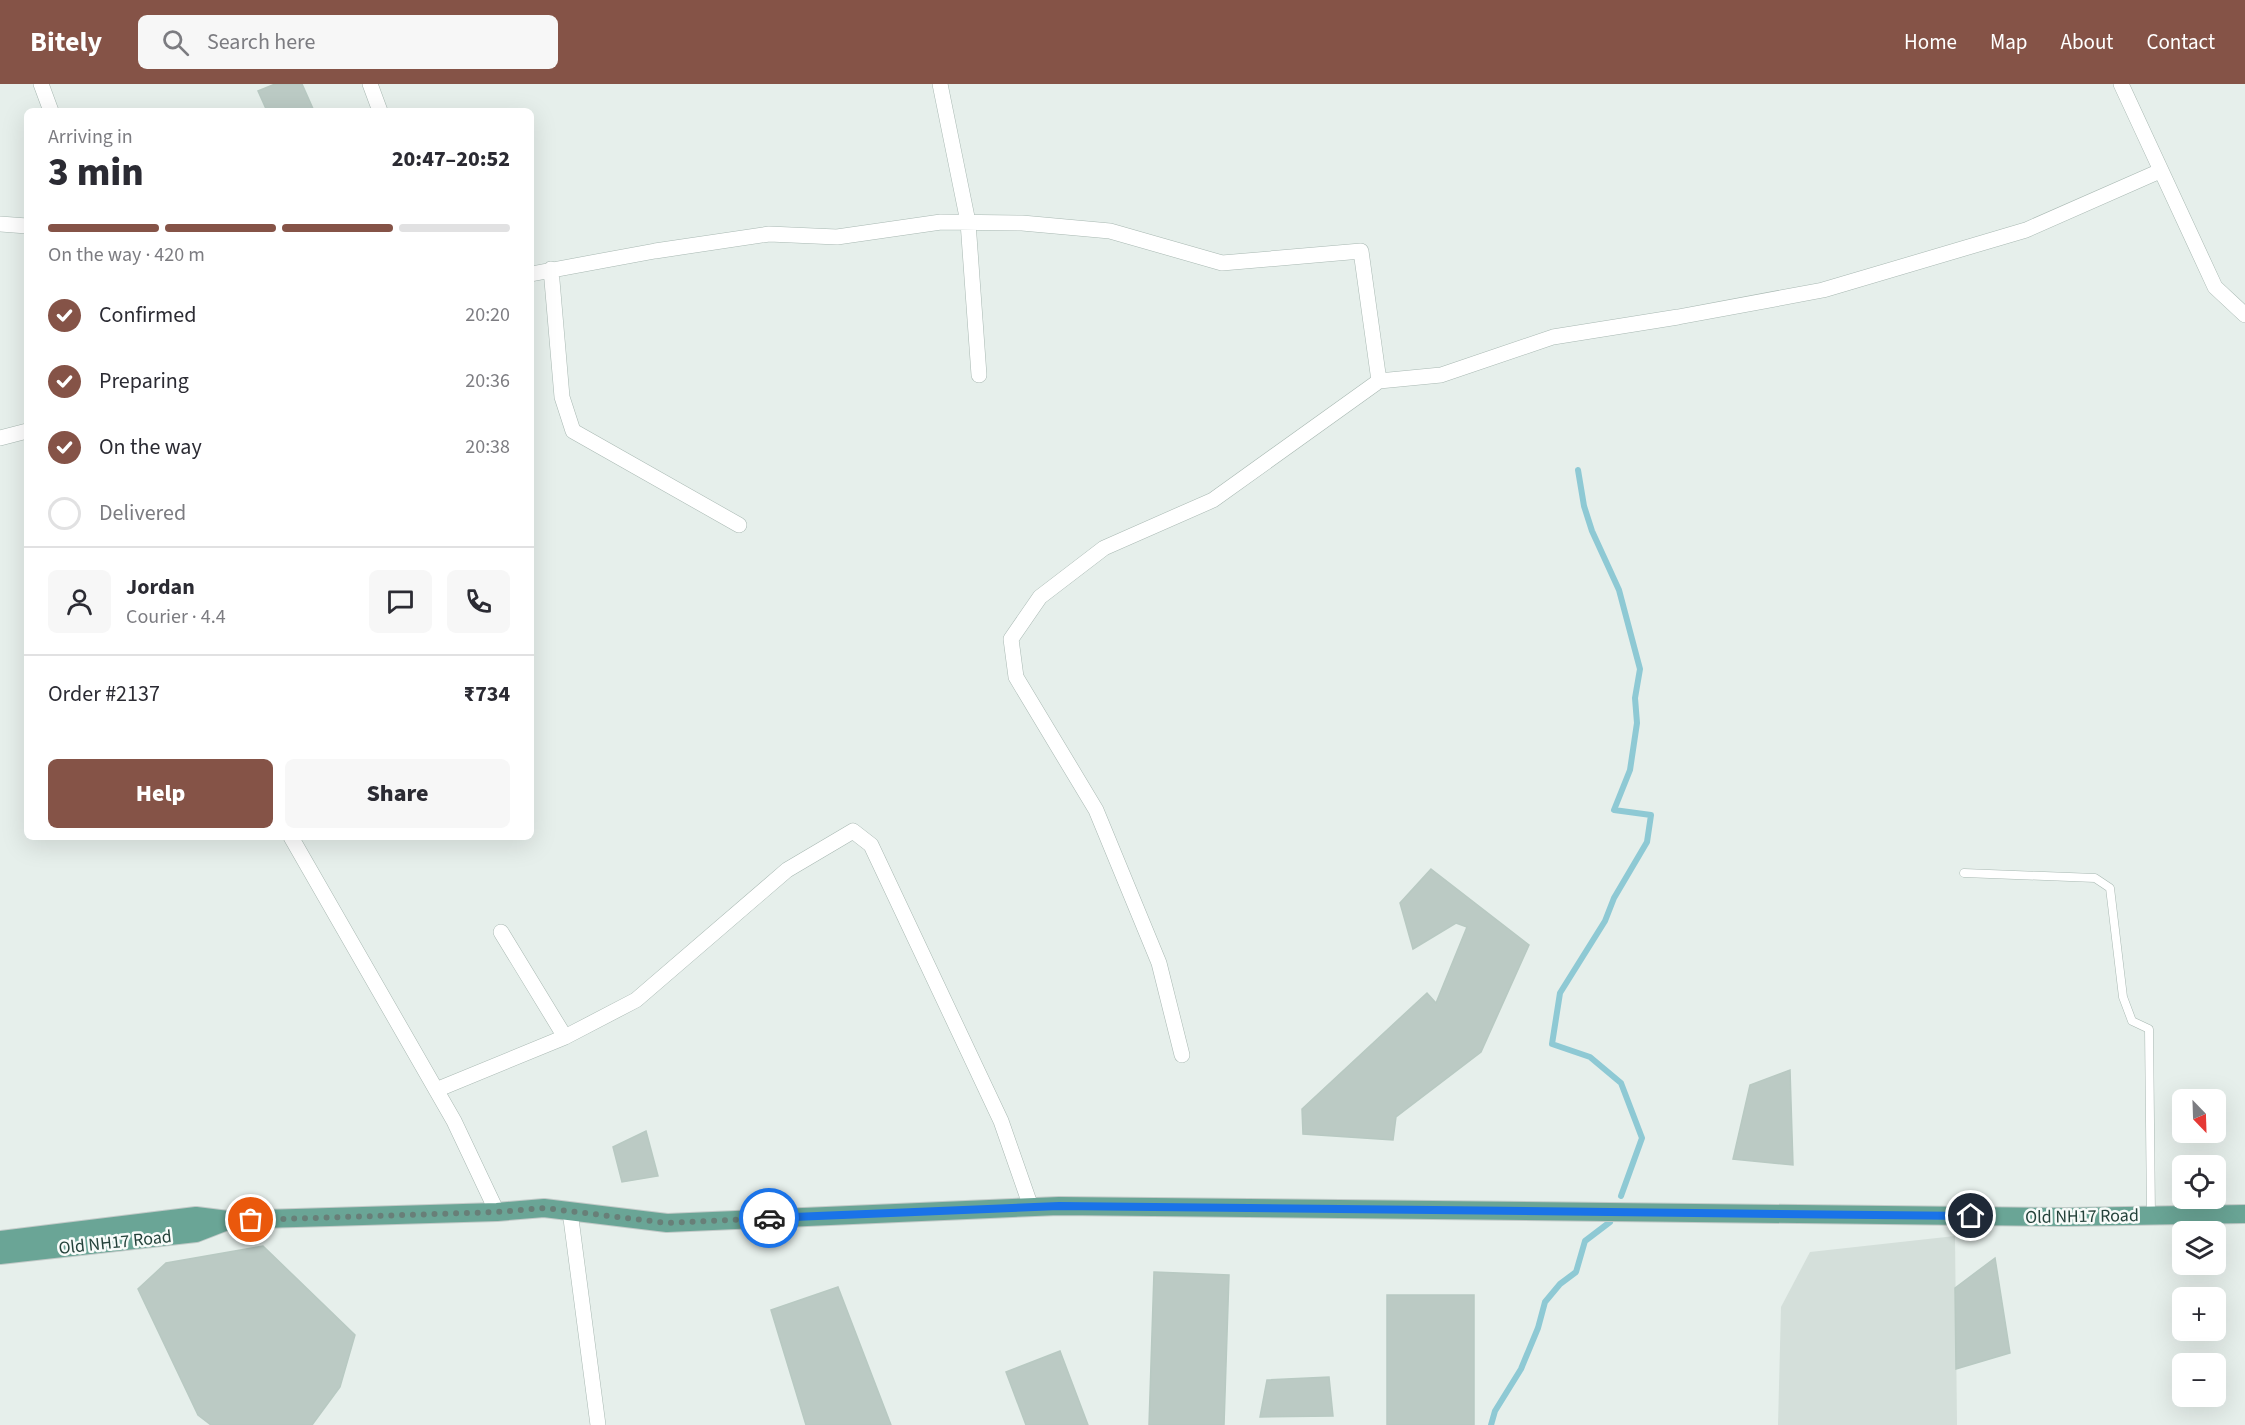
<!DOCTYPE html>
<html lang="en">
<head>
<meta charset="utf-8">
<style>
	body { margin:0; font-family:"Source Sans 3",sans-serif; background:#f7f7f7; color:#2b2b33; height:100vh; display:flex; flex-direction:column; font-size:22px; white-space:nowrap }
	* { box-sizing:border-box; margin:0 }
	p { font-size:20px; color:#7c7c81 }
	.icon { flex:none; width:33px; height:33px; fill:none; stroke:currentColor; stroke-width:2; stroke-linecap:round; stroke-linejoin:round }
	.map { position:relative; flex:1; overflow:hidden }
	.sheet { position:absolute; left:24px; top:24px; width:510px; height:732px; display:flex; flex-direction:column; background:#fff; border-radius:9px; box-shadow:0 6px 24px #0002 }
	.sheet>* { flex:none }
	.needle { width:39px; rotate:157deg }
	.controls { position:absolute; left:2172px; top:1005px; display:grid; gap:12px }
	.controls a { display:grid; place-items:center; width:54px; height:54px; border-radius:9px; background:#fff; box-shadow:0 6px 24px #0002; font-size:30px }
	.pin { position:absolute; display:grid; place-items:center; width:51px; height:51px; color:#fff; margin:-26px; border:3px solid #fff; border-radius:50%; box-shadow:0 2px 6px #0007 }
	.courier { position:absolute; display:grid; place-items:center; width:60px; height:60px; margin:-30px; border:4px solid #1a73e8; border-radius:50%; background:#fff; color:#222; box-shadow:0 2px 8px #0007 }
	.summary em { font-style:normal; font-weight:800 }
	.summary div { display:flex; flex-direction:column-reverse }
	.summary { display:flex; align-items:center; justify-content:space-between; height:102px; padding:0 24px }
	h1 { font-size:39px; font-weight:800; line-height:45px }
	.bar { display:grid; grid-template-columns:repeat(4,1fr); gap:9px 6px; align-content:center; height:72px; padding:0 24px }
	.bar i { height:8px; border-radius:4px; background:#e1e1e2 }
	.bar .active { background:#855347 }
	.bar p { grid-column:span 4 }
	.line { display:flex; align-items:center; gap:15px; padding:0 24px; border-top:2px solid #e1e1e2 }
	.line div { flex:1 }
	.round { display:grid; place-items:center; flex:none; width:63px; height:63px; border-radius:9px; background:#f7f7f7 }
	ol { padding:0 24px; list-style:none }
	li { display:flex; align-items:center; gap:18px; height:66px }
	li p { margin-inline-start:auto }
	li .icon { padding:6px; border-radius:50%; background:#855347; color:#fff; stroke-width:4 }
	li:last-child { color:#7c7c81 }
	li i { width:33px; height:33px; border:3px solid #e1e1e2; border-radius:50% }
	.button { display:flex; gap:12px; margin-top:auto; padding:12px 24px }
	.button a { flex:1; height:69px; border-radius:9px; background:#855347; color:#fff; font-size:24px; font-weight:800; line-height:69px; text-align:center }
	.button a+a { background:#f7f7f7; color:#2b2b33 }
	header { display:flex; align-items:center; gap:36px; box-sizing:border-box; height:84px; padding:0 30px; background:#855347; color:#fff }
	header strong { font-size:28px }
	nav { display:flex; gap:33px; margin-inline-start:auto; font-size:21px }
	.search { width:420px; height:54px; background:#f7f7f7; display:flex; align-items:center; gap:15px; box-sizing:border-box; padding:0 21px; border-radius:9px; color:#7c7c81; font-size:22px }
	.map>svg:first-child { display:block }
	.built { fill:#d4dfda }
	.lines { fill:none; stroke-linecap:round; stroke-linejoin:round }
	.stream { stroke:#8ec9d4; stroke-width:6 }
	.building { fill:#bbcac4; stroke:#b8c9c2; stroke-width:1.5 }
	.service-casing { stroke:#a8b8b2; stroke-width:9 }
	.minor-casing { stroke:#a8b8b2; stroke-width:16 }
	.primary-casing { stroke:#c2cac8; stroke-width:20 }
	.service { stroke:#fff; stroke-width:8 }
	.minor { stroke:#fff; stroke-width:15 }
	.primary { stroke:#6aa596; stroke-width:18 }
	.done { stroke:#687f78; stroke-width:6; stroke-dasharray:0 10.8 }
	.route { stroke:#1a73e8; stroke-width:8 }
	.labels { text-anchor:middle; stroke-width:5; stroke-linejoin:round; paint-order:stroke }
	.street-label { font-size:18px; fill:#24423a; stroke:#f7fbf9 }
</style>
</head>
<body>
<header>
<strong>Bitely</strong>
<div class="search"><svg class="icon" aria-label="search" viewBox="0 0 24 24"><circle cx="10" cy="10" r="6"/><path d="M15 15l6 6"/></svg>Search here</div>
<nav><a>Home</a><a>Map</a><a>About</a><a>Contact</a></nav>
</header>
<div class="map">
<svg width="2245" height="1341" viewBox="0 0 2245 1341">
	<rect width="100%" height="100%" fill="#e6efeb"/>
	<path class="built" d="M1955 1152 1957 1341H1778L1781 1223 1810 1168Z"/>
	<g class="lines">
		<path class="stream" d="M1578 386 1584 422 1592 447 1619 506 1640 585 1635 614 1637 639 1630 686 1614 726 1651 731 1647 758 1614 814 1605 837 1560 909 1552 960 1590 973 1621 999 1642 1054 1621 1112
			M1491 1341 1495 1327 1521 1285 1538 1244 1545 1218 1560 1200 1576 1188 1585 1157 1610 1138"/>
	</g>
	<path class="building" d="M275 0H302L314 27H267L258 7Z
		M1431 785 1529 861 1481 968 1396 1033 1393 1056 1303 1050 1302 1025 1427 909 1436 919 1467 843 1456 839 1413 865 1400 819Z
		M1790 986 1793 1081 1733 1075 1750 1001Z
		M646 1047 658 1092 622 1098 613 1063Z
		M263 1162 355 1251 340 1303 312 1341H211L198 1331 138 1205 166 1179Z
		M1995 1174 2010 1269 1956 1285 1955 1204Z
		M1154 1188 1229 1191 1224 1341H1149Z
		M838 1203 891 1341H806L771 1226Z
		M1387 1211H1474V1341H1387Z
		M1060 1267 1088 1341H1026L1006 1288Z
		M1329 1293 1333 1332 1260 1333 1267 1296Z"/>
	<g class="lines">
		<g class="service-casing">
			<path id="service" d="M1964 789 2095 794 2110 804 2123 913 2132 937 2149 945 2151 1132"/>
		</g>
		<g class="minor-casing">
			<path id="minor" d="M41 0 51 27
				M370 0 380 27
				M940 0 968 138 979 291
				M2121 0 2215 203 2245 231
				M0 140 27 142
				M551 185 562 313 573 347 739 441
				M531 190 655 167 769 150 837 153 941 138 1022 139 1110 147 1222 179 1361 167 1379 297 1441 291 1553 253 1678 233 1823 206 2026 146 2160 87
				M0 354 27 347
				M291 753 454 1037 497 1128
				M501 848 565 953
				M1182 971 1159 879 1096 726 1016 593 1011 555 1040 513 1104 464 1213 416 1379 297
				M436 1006 565 953 636 916 787 786 853 747 871 761 1001 1037 1031 1123
				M570 1127 598 1341"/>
		</g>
		<g class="primary-casing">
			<path id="primary" d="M0 1156 196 1132 228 1136 497 1128 544 1124 667 1139 1059 1122 2066 1133 2245 1130
				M0 1171 196 1149 227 1137"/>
		</g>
		<use href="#service" class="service"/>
		<use href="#minor" class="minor"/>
		<use href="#primary" class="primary"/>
	</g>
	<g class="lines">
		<path class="done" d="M251 1136 497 1128 544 1124 667 1139 769 1134"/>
		<path class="route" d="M769 1134 1059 1122 1971 1132"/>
	</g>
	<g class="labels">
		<g class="street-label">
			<text transform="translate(2082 1132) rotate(-1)" y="6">Old NH17 Road</text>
			<text transform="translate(115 1158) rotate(-6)" y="6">Old NH17 Road</text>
		</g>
	</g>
</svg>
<div class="controls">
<a><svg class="needle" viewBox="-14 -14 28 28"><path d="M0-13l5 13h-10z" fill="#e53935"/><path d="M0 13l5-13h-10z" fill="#7c7c81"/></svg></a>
<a><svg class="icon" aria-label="locate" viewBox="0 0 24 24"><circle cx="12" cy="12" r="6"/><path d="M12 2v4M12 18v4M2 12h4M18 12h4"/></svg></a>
<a><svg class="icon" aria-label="layers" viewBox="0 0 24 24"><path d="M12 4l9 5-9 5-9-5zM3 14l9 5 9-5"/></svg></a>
<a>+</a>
<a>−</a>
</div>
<div class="pin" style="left:251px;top:1136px;background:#ea580c"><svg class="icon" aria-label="bag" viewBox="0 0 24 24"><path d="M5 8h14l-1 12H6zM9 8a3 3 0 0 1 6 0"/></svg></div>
<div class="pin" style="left:1971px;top:1132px;background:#1f2937"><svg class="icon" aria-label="home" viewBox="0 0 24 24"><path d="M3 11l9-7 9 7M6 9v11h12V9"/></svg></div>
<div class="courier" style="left:769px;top:1134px"><svg class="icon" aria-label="car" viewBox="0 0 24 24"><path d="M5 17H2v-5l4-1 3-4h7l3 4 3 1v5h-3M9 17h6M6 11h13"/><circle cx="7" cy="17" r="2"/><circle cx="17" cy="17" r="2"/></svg></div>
<section class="sheet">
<div class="summary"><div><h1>3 min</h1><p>Arriving in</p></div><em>20:47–20:52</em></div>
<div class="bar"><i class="active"></i><i class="active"></i><i class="active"></i><i></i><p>On the way · 420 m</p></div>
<ol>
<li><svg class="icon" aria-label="check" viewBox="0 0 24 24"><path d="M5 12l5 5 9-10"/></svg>Confirmed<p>20:20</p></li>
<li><svg class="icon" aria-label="check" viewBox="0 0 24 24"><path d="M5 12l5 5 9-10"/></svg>Preparing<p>20:36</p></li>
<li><svg class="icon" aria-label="check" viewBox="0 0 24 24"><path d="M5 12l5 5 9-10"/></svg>On the way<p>20:38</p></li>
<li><i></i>Delivered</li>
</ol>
<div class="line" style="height:108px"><a class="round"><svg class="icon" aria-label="person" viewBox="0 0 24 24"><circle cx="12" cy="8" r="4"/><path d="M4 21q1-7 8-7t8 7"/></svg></a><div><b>Jordan</b><p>Courier · 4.4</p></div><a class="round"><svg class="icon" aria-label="chat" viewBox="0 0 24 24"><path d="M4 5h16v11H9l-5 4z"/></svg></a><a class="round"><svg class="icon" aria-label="phone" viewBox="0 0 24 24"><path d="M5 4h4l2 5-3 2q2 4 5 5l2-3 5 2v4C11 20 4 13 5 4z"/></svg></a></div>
<div class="line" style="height:78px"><div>Order #2137</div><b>₹734</b></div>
<div class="button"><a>Help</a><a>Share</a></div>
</section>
</div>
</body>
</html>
